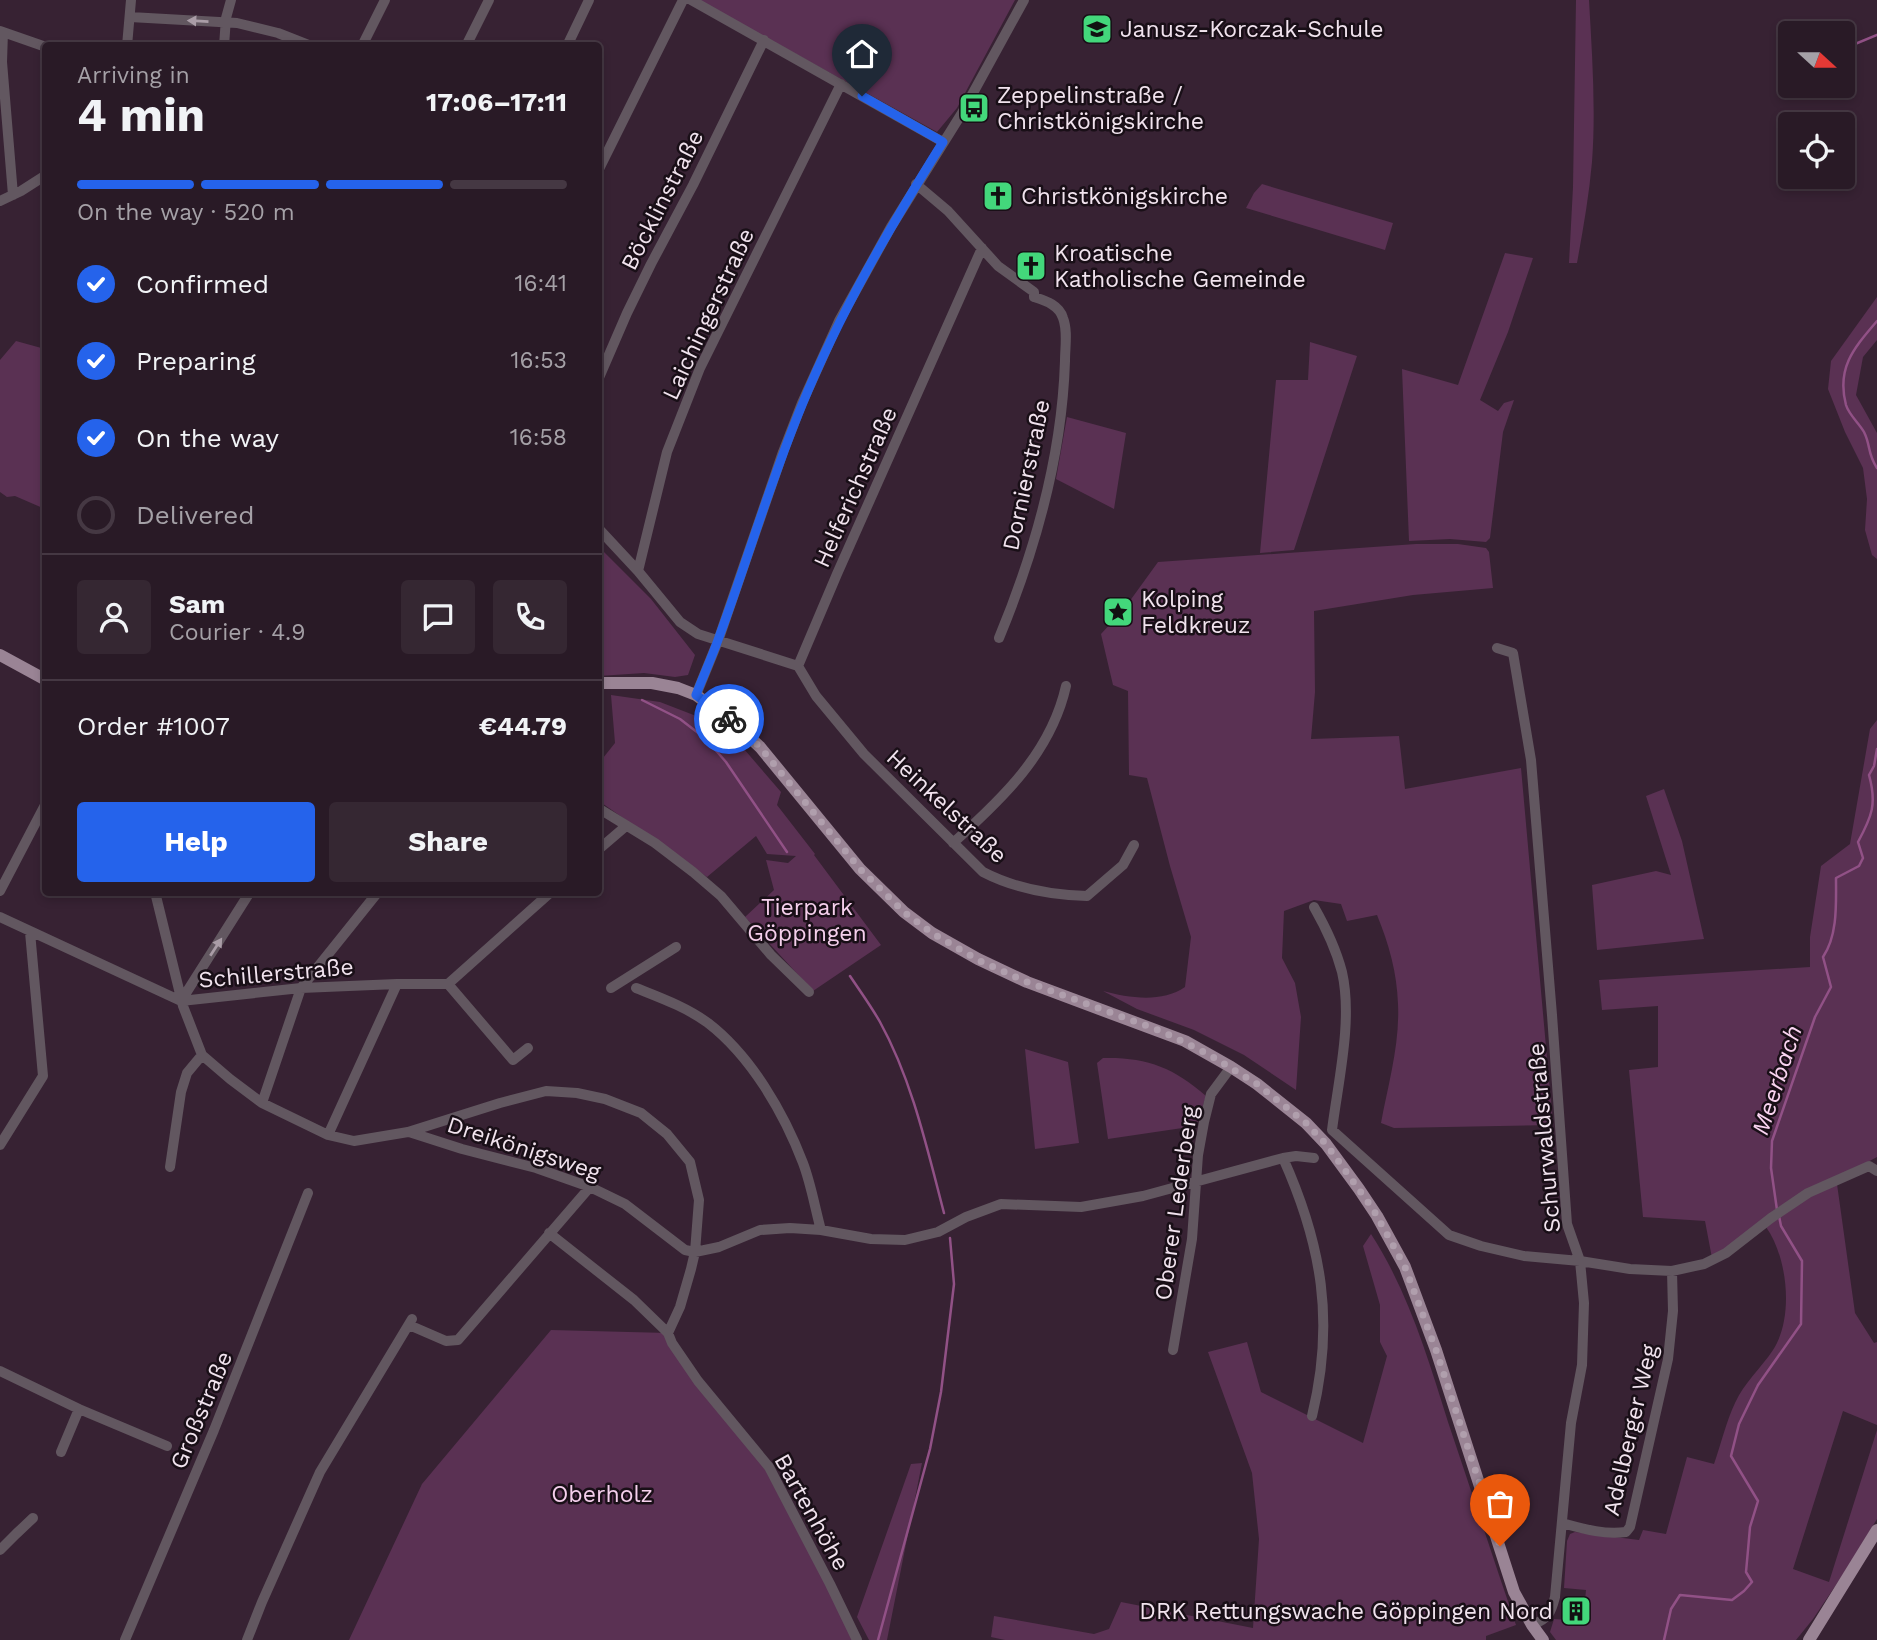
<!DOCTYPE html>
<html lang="en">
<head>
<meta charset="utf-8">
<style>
	body { margin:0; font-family:"Work Sans",sans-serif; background:#352732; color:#f1f3f6; height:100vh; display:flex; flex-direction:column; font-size:26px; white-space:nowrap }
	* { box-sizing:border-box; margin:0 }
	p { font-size:23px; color:#a5a1a7 }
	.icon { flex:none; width:38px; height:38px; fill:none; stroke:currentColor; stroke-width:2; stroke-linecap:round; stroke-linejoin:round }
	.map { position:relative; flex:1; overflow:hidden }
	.details { position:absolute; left:42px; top:42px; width:560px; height:854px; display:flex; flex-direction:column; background:#291a26; border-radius:7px; box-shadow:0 4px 10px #0003,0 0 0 2px #453843 }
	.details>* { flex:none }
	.needle { width:46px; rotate:111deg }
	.buttons { position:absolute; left:1778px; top:21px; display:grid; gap:14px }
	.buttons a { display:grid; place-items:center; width:77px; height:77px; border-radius:7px; background:#291a26; box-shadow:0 4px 10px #0003,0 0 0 2px #453843; font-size:35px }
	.pin { position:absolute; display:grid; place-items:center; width:60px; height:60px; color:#fff; margin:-72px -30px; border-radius:50% 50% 50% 0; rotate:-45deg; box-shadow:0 0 7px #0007 }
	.pin .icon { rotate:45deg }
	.courier { position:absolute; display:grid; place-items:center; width:70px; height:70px; margin:-35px; border:5px solid #2563eb; border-radius:50%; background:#fff; color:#222; box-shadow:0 2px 9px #0007 }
	.summary em { font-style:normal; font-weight:700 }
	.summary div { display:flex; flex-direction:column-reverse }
	.summary { display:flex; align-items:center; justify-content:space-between; height:119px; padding:0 35px }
	h1 { font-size:46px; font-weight:700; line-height:52px }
	.bar { display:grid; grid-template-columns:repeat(4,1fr); gap:10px 7px; align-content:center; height:84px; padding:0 35px }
	.bar i { height:9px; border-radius:5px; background:#453843 }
	.bar .on { background:#2563eb }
	.bar p { grid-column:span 4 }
	.line { display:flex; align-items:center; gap:18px; padding:0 35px; border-top:2px solid #453843 }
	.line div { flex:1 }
	.round { display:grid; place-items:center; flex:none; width:74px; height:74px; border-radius:7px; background:#352732 }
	ol { padding:0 35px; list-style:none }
	li { display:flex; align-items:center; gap:21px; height:77px }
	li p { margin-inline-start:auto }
	li .icon { padding:7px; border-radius:50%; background:#2563eb; color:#fff; stroke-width:4 }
	li:last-child { color:#a5a1a7 }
	li i { width:38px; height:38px; border:4px solid #453843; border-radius:50% }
	.cta { display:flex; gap:14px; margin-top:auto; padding:14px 35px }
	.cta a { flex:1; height:80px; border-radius:7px; background:#2563eb; color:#fff; font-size:28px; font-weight:700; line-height:80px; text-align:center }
	.cta a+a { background:#352732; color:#f1f3f6 }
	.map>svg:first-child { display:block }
	.green { fill:#5a3153 }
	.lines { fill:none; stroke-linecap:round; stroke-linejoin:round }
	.stream { stroke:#915186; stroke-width:2.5 }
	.minor { stroke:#625760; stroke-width:10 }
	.major { stroke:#9a8495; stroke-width:12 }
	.oneway { fill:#aa9da7 }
	.done { stroke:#b09fad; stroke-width:7; stroke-dasharray:0 12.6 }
	.route { stroke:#2563eb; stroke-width:9 }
	.labels { text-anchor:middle; stroke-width:5; stroke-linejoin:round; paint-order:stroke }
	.poi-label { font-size:23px; fill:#f1e3ee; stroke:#190f17; text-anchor:start }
	.street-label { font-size:23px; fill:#f1e3ee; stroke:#190f17 }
	.park-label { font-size:23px; fill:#f5cfec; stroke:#190f17 }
	.water-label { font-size:24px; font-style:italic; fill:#fad4f1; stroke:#190f17 }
</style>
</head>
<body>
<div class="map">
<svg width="1877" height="1640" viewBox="0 0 1877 1640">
	<rect width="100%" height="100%" fill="#372233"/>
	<path class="green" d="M698 0H1015L957 108 937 132Z
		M1576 0H1589C1592 54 1596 108 1592 162 1589 196 1583 230 1577 263H1569L1573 187Z
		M1262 184 1393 223 1385 250 1246 208 1254 193Z
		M1505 253 1533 258 1508 332 1480 400 1498 411 1504 403 1514 400 1503 432 1490 538 1486 542 1450 539 1409 541 1402 369 1458 385Z
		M1877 297V340L1863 357 1856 395 1877 433V559L1872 555 1865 530 1867 499 1863 468 1845 432 1828 389 1831 361Z
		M16 341 45 349V509L15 496 7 497 0 492V360Z
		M1310 342 1357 356 1294 550 1260 553 1276 380H1308Z
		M1067 417 1126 433 1114 509 1056 479Z
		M1416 544H1458L1486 548 1489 552 1493 588 1413 595 1314 611 1315 692 1311 739 1399 736 1405 789 1521 768 1553 1125 1394 1128 1381 1123C1388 1085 1400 1044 1398 1004 1397 973 1389 944 1377 915L1347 921 1341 904 1314 900 1284 911 1282 958 1295 983 1301 1017 1296 1090 1244 1055 1194 1030 1137 1009 1103 991C1129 998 1162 1003 1185 987L1191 937 1170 866 1147 778 1129 775 1128 691 1113 685 1101 634 1124 609 1158 562Z
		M599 547 651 599 695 655 688 675 675 677 644 673 599 676Z
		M611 695 660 702 704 719 721 729 744 749 781 792 777 805 815 854 814 855 881 945 813 991 745 917 774 890 766 860 788 863 796 856 767 854 756 836 707 877 599 801V763L615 743Z
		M1877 720V1157L1836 1179 1712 1258 1705 1221 1643 1217 1629 1070 1658 1067V1006L1602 1010 1599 980 1810 967V937L1821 866 1850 844 1870 729Z
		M1664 789 1682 841 1704 939 1597 950 1592 885 1656 871 1671 875 1646 796Z
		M1025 1049 1068 1062 1079 1143 1035 1149Z
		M1103 1058C1146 1057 1173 1067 1206 1096L1196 1126 1108 1139 1097 1063Z
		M1837 1184 1855 1313 1874 1343 1877 1342V1425L1843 1411 1793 1569 1829 1582 1877 1430V1519L1844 1573 1813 1619 1796 1640H1556L1550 1632 1554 1619 1583 1621 1586 1590 1564 1588 1567 1541 1570 1534 1575 1532 1639 1540 1643 1530 1666 1534 1687 1457 1714 1464C1721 1444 1726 1422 1735 1403 1744 1383 1761 1368 1773 1350 1794 1318 1788 1258 1766 1227L1811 1194Z
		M1371 1234C1408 1291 1428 1358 1448 1422 1471 1490 1493 1558 1516 1625L1486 1636V1640H1005L991 1637 994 1616 1094 1634 1109 1629 1121 1602 1253 1628 1259 1539 1252 1473 1208 1352 1247 1342 1261 1392 1363 1443 1387 1356 1380 1342V1305L1363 1246Z
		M551 1330 668 1333 672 1343 769 1467 856 1640H349L422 1484Z
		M922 1463 887 1640H869L857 1617 911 1464Z"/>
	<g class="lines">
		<path class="stream" d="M1843 49 1877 35
			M1877 321C1855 347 1836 367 1846 405 1849 415 1859 423 1864 432 1871 446 1867 453 1877 468
			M642 700 680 719 706 739 726 762 787 852
			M850 976C860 991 871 1006 880 1022 912 1080 927 1148 944 1213
			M1777 1210 1771 1168 1772 1141 1815 1017 1831 987 1823 957C1838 935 1836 903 1836 878L1859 866 1863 858 1858 842C1872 816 1877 804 1869 775L1874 766 1877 749
			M878 1640 930 1449 941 1392 954 1284 950 1238
			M1664 1640 1671 1609 1680 1595 1732 1600 1744 1591 1752 1582 1746 1572 1748 1550 1750 1527 1758 1501 1731 1456 1739 1424 1758 1385 1801 1324 1802 1261 1781 1226 1779 1216"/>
		<path class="minor" d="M691 0 943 142
			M130 17 237 23 278 33 311 46
			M0 31 46 47
			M3 32 2 62 13 195
			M127 46 131 0
			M224 46 226 18 231 0
			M362 46 385 0
			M466 46 489 0
			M567 46 589 0
			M598 171 683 0
			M916 184 948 211 998 266 1034 292V297C1046 301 1059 305 1063 318 1068 331 1065 347 1065 361 1062 456 1035 551 999 638
			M0 201 21 191 46 175
			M598 380 627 313 651 264 693 185 764 40
			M598 528 638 571 680 622 698 634 798 666 837 574 982 248
			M638 571 667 452 700 368 841 84
			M1497 648 1513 653 1531 760 1552 1015 1567 1224 1580 1261 1584 1303 1582 1365 1571 1423 1555 1597C1551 1613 1548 1619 1532 1625
			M798 666 816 696 864 754 983 872C1014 888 1052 895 1087 896L1123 865 1134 845
			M696 695 718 641 783 452 802 403 839 321 891 227 962 113 1024 0
			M598 808 655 843 693 872 721 896 771 955 809 992
			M953 843C1002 799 1051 753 1066 686
			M598 850 626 826
			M0 891 46 803
			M155 892 183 1006 202 1055 230 1079 262 1103 328 1135 354 1141 408 1132 500 1103 546 1091 577 1093 605 1099 641 1113 667 1134 690 1162 699 1200 695 1252 691 1269 680 1307 668 1333 672 1343 698 1381 769 1467 830 1584 857 1640
			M1314 907C1326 928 1336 949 1342 972 1353 1020 1338 1082 1332 1130L1449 1235 1481 1246 1524 1256 1580 1261 1630 1269 1672 1271 1704 1264 1726 1253 1771 1218 1808 1193 1869 1166 1877 1171
			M0 917 181 1001 301 988 397 984H448L551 892
			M448 984 513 1060 528 1048
			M611 988 676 947
			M636 988C661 998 686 1007 708 1023 751 1056 784 1113 803 1163 811 1184 815 1208 821 1230
			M181 1001 250 892
			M262 1103 301 988 378 892
			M409 1132 462 1149 536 1168 590 1187 625 1204 685 1250 695 1252 719 1247 760 1230 790 1228 821 1230 871 1239 905 1240 938 1232 966 1217 1001 1204 1081 1207 1143 1196 1283 1158 1296 1156 1314 1158
			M328 1135 397 984
			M0 1145 43 1076 30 932
			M1283 1158C1322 1245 1335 1322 1312 1416
			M170 1167 181 1092 187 1073 202 1055
			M549 1233 634 1300 668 1333
			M409 1325 446 1341 458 1340 590 1187
			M1173 1350 1192 1239 1198 1155 1204 1122 1211 1094 1231 1067
			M0 1371 79 1409 61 1452
			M79 1409 167 1446
			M1562 1523C1584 1529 1604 1535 1626 1532L1630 1527 1668 1359 1673 1311 1672 1271
			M0 1550 16 1534 33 1518
			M125 1640 214 1430 308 1193
			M247 1640 262 1602 320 1472 412 1319"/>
		<path class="major" d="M0 655 46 680
			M598 683H652L678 688 696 695 734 723 760 747 860 869 904 912 932 933 978 959 1027 982 1185 1041 1231 1067 1257 1084 1306 1123 1326 1144 1359 1189 1377 1216 1405 1267 1436 1350 1514 1592 1532 1625 1543 1640
			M1809 1640 1877 1530"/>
	</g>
	<defs><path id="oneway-solid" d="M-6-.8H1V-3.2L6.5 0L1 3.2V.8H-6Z" transform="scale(1.75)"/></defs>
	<g class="oneway">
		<use href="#oneway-solid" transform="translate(198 21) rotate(-177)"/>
		<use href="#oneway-solid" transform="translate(216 947) rotate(-57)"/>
	</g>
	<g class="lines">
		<path class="done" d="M729 719 760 747 860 869 904 912 932 933 978 960 1027 982 1161 1031 1208 1054 1257 1084 1306 1123 1326 1144 1373 1209 1405 1267 1436 1350 1500 1546"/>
		<path class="route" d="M729 719 696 695C703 677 711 659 718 640 747 562 770 482 802 405 840 312 890 227 943 142L862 96"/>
	</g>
	<defs>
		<g id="school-square" transform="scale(1.575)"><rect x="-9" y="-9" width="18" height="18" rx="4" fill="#43d77b" stroke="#190f17"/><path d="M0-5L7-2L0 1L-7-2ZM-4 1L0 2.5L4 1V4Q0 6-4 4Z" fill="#111"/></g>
		<g id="bus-square" transform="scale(1.575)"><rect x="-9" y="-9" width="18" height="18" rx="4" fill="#43d77b" stroke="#190f17"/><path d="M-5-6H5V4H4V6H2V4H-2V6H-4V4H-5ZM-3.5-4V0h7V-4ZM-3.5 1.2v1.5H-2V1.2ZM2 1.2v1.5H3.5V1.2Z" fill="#111"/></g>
		<g id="church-square" transform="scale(1.575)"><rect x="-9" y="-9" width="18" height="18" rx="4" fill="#43d77b" stroke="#190f17"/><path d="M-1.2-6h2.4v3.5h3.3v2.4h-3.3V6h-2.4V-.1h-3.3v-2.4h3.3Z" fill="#111"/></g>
		<g id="sight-square" transform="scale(1.575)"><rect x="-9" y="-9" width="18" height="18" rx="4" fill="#43d77b" stroke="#190f17"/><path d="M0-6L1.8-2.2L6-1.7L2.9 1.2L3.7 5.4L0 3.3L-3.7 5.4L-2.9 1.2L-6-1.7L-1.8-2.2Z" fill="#111"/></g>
		<g id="building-square" transform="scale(1.575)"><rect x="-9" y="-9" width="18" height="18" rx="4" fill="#43d77b" stroke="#190f17"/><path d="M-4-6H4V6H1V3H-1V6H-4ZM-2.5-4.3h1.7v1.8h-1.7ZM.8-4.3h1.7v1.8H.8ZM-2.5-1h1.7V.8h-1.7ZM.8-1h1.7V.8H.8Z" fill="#111"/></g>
	</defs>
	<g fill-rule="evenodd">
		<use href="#school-square" x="1097" y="29"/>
		<use href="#bus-square" x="974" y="108"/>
		<use href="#church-square" x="998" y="196"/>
		<use href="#church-square" x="1031" y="266"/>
		<use href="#sight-square" x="1118" y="612"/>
		<use href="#building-square" x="1576" y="1611"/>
	</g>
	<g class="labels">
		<g class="poi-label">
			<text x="1120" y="37">Janusz-Korczak-Schule</text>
			<text x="997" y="103">Zeppelinstraße /<tspan x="997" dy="26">Christkönigskirche</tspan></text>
			<text x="1021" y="204">Christkönigskirche</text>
			<text x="1054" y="261">Kroatische<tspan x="1054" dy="26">Katholische Gemeinde</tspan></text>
			<text x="1141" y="607">Kolping<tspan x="1141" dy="26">Feldkreuz</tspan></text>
			<text x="1553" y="1619" text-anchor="end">DRK Rettungswache Göppingen Nord</text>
		</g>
		<g class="street-label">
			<text transform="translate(662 200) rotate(-63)" y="8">Böcklinstraße</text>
			<text transform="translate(708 314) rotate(-65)" y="8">Laichingerstraße</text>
			<text transform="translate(1026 475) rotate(-78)" y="8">Dornierstraße</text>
			<text transform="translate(855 487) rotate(-66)" y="8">Helferichstraße</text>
			<text transform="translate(947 806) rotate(43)" y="8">Heinkelstraße</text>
			<text transform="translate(276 973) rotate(-5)" y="8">Schillerstraße</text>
			<text transform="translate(1544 1138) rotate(-95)" y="8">Schurwaldstraße</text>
			<text transform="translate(524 1148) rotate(18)" y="8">Dreikönigsweg</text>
			<text transform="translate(1176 1203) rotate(-82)" y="8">Oberer Lederberg</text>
			<text transform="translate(201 1410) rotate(-67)" y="8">Großstraße</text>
			<text transform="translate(1630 1430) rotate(-77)" y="8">Adelberger Weg</text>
			<text transform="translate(812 1512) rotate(61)" y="8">Bartenhöhe</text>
		</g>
		<g class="park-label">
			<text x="807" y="915">Tierpark<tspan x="807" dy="26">Göppingen</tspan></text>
			<text x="602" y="1502">Oberholz</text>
		</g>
		<g class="water-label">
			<text transform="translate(1777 1080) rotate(-72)" y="8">Meerbach</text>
		</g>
	</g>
</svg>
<div class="buttons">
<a><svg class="needle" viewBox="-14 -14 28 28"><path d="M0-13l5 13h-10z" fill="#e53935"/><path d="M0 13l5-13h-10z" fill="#a5a1a7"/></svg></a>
<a><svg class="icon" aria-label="locate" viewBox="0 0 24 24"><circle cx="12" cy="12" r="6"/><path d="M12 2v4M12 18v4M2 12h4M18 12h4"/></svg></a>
</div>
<div class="pin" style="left:1500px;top:1546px;background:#ea580c"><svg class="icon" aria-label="bag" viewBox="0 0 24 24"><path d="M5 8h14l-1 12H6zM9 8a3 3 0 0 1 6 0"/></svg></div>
<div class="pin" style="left:862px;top:96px;background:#1f2937"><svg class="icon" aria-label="home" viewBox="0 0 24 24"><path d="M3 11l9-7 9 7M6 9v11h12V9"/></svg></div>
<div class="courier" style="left:729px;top:719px"><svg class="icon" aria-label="bike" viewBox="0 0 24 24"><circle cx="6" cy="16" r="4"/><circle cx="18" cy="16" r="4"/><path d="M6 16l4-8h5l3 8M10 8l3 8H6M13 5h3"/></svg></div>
<section class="details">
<div class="summary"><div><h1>4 min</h1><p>Arriving in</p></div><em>17:06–17:11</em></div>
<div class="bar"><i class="on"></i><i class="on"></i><i class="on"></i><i></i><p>On the way · 520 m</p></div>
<ol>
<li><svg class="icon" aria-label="check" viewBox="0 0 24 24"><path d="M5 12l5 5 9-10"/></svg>Confirmed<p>16:41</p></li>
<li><svg class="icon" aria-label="check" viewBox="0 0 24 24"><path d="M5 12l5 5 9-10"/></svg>Preparing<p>16:53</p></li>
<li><svg class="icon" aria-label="check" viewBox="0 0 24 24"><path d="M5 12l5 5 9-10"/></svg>On the way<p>16:58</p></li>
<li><i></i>Delivered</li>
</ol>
<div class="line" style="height:126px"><a class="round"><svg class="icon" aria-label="person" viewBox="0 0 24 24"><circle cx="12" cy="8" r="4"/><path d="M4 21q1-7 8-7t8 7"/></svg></a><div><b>Sam</b><p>Courier · 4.9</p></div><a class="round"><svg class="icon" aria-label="chat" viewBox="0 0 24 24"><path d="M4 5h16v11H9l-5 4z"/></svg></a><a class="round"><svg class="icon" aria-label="phone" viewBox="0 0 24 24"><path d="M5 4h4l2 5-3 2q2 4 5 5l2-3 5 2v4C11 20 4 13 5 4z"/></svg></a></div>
<div class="line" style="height:91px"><div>Order #1007</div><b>€44.79</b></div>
<div class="cta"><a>Help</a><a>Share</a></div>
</section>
</div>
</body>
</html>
